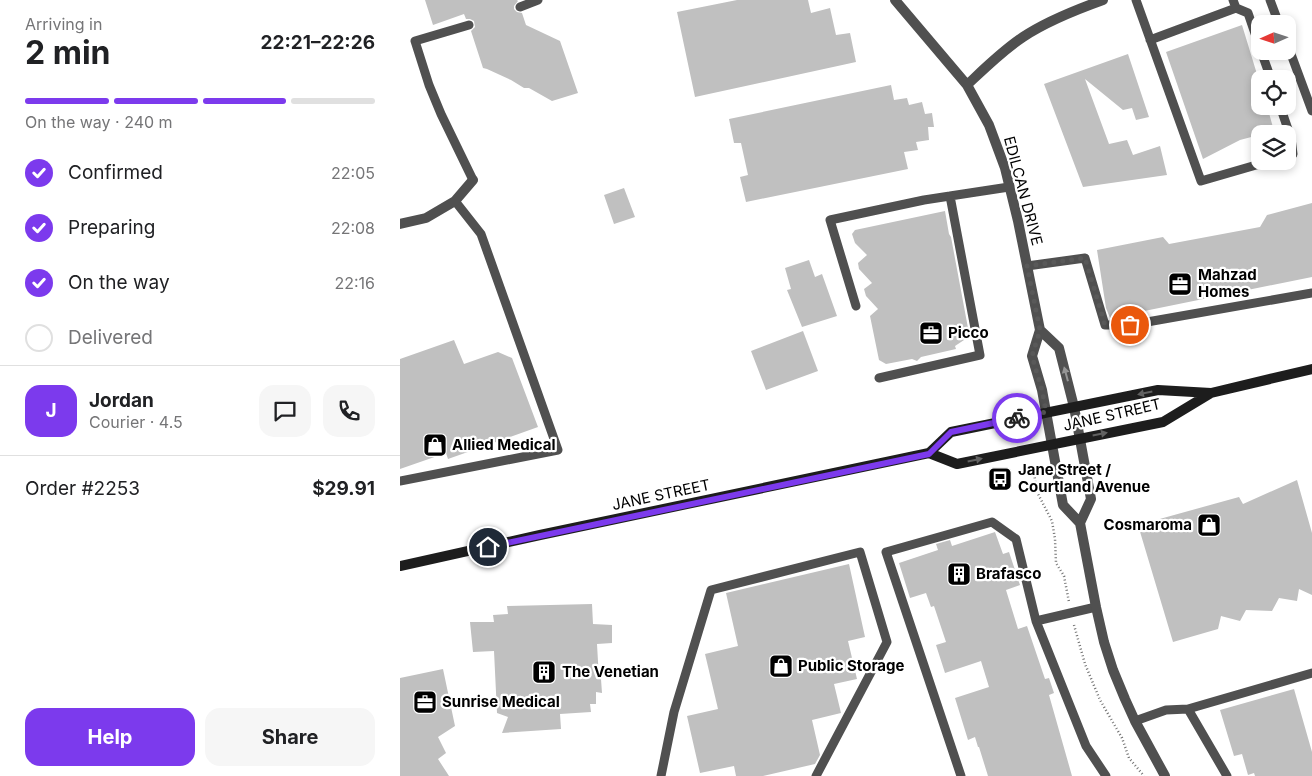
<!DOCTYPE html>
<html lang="en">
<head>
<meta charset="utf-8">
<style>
	body { margin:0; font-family:Inter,sans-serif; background:#f6f6f6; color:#202124; height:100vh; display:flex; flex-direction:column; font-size:19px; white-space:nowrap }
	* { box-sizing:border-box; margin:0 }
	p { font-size:16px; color:#757577 }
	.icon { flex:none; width:28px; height:28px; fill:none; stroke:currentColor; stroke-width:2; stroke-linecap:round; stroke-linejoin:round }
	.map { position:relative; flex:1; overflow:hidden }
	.side { display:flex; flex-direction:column; background:#fff; width:400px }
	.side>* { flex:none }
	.needle { width:32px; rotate:267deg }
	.tools { position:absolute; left:851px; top:15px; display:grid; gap:10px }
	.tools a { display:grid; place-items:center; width:45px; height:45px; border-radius:10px; background:#fff; box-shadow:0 2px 8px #0003; font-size:25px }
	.pin { position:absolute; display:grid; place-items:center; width:42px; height:42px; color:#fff; margin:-21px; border:2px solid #fff; border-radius:50%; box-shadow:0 1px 5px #0007 }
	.courier { position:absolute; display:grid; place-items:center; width:50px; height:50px; margin:-25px; border:4px solid #7c3aed; border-radius:50%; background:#fff; color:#222; box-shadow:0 1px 6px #0007 }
	.overview em { font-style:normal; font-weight:700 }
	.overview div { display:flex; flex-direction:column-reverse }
	.overview { display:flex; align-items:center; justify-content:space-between; height:85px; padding:0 25px }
	h1 { font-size:32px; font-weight:700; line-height:38px }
	.bar { display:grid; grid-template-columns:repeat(4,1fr); gap:8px 5px; align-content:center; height:60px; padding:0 25px }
	.bar i { height:6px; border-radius:4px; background:#e0e0e0 }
	.bar .selected { background:#7c3aed }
	.bar p { grid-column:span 4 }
	.line { display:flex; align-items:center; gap:12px; padding:0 25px; border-top:1px solid #e0e0e0 }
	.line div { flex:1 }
	.round { display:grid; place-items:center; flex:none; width:52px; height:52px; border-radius:15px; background:#f6f6f6 }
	ol { padding:0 25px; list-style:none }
	li { display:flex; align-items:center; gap:15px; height:55px }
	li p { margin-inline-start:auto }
	li .icon { padding:5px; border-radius:50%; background:#7c3aed; color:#fff; stroke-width:4 }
	li:last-child { color:#757577 }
	li i { width:28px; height:28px; border:2px solid #e0e0e0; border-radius:50% }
	.button { display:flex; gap:10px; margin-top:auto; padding:10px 25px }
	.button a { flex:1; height:58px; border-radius:15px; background:#7c3aed; color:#fff; font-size:20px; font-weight:700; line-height:58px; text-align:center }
	.button a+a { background:#f6f6f6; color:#202124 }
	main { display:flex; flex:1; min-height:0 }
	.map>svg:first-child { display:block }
	.building { fill:#c0c0c0 }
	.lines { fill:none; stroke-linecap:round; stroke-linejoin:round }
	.path { stroke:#727272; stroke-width:2.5; stroke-dasharray:1 2.5; stroke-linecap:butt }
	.service { stroke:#505050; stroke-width:9 }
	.minor { stroke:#505050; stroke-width:10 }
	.secondary { stroke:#1d1d1d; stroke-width:10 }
	.oneway { fill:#969696 }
	.oneway2 { fill:#616161 }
	.done { stroke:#595959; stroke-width:5; stroke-dasharray:0 9 }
	.route { stroke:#7c3aed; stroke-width:6 }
	.labels { text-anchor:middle; stroke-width:4.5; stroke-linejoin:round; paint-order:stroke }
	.street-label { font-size:15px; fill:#000; stroke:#fff }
	.poi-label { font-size:15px; font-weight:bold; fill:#000; stroke:#fff; text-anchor:start }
</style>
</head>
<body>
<main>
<section class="side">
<div class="overview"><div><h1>2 min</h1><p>Arriving in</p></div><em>22:21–22:26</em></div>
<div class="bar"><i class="selected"></i><i class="selected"></i><i class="selected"></i><i></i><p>On the way · 240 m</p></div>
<ol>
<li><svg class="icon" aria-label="check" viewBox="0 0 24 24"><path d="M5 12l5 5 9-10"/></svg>Confirmed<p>22:05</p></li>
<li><svg class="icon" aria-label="check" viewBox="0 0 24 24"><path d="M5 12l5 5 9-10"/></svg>Preparing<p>22:08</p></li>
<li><svg class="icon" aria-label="check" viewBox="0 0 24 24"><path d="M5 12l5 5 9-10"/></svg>On the way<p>22:16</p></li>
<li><i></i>Delivered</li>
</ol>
<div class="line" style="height:90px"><b class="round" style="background:#7c3aed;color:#fff">J</b><div><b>Jordan</b><p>Courier · 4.5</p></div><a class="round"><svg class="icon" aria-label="chat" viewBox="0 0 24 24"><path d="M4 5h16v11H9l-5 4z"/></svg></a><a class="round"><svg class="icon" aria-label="phone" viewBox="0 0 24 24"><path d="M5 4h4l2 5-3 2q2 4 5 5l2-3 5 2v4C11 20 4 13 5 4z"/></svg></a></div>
<div class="line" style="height:65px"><div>Order #2253</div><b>$29.91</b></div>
<div class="button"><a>Help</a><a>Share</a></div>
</section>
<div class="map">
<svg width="912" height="776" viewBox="0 0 912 776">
	<rect width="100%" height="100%" fill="#fff"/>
	<path class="building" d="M25 0H117L118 1 114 6V9L117 12 122 13 126 25 160 41 178 93 152 101 129 88H124L111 80 87 69 83 68 71 31 75 27 74 21 70 19H66L64 14 33 25Z
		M337 0H408L411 13 430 8 436 35 450 33 456 62 295 97 277 12Z
		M842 25 860 84V106H867L874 131 840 140 803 159 766 52Z
		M728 54 749 117 736 120 732 108 723 110 685 79 709 144 727 140 733 155 760 146 767 175 683 187 644 84Z
		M491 85 494 100 507 98 509 105 522 102 525 114 532 113 534 127H528L529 140 516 142 518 150 504 152 508 169 346 202 340 177 348 175 341 143H334L329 119Z
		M224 188 235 217 214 224 204 195Z
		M912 203V277L710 318 706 308 697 250 763 237 769 244 860 227 867 215Z
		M545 211 549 234 551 237 568 328 565 329 564 340 555 346 556 349 521 357 517 361 512 359 486 364 479 360 470 316 478 309 466 296 464 289 472 283 459 269 458 263 467 255 455 243 452 234 455 230Z
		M409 260 415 277 422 274 437 316 402 327 387 290 391 289 385 268Z
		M403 331 418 371 366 390 351 351Z
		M54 340 64 364 98 352 112 358 138 427 48 459 46 453 0 469V359Z
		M897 480 912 533V595L899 589 897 601 879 598 872 611 846 610 840 621 821 616 818 629 773 642 738 525 839 497 843 504Z
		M595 532 603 554 609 552 620 585 606 590 618 629 627 626 645 679 649 678 654 693 649 695 672 776H588L579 747H578L575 737 568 740 555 698 589 687 581 661 545 673 536 645 546 642 534 606 531 607 526 593 510 598 499 563 538 550 536 544 550 540 552 546Z
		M449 564 465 637 448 641 457 679 434 684 441 713 412 720 420 755 415 764 363 776H336L334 766 300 773 287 716 318 709 305 654 338 646 326 593Z
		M192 604 193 624 212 625V643L197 644 199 679H201L202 693 196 692V704H190L191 712 160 714 161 729 102 733 108 717 97 713 94 651 73 652 70 622H94L93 615 108 614 107 606Z
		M43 669 55 726 38 737 46 753 38 759 49 776H0V678Z
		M894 689 912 752V776H855L854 773 848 775 842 754 834 756 820 710Z"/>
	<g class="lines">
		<path class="path" d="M633 467 637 492 652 521 655 539 656 563 664 576 669 602
			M674 625 685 664 700 700 722 738 729 758 744 776"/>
		<path class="service" d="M736 0 801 181 870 161
			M833 0 836 8 848 13 860 48
			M870 0 879 24
			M120 7 138 0
			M69 25 15 41 29 85 41 114 73 180
			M750 40 836 8
			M888 46 912 111
			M861 51 871 79
			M880 106 891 138 893 154 888 156
			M627 266 685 258 705 325H730L912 293
			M456 306 430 220 524 200 550 196
			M479 378 580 355 550 196 609 187
			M0 481 158 450 81 234 55 201
			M636 621 686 746 706 776
			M788 709 827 776
			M735 721 766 710 788 709 912 673
			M261 776 274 712 311 590 460 552 487 642 416 776
			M561 776 486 552 592 522 616 539 636 621 696 607"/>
		<path class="minor" d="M495 0 567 85 589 125 605 168 618 221 640 330 632 356 642 390 663 505 680 523 696 607 704 642 713 670 725 699 735 721 765 776
			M567 85C585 68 602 51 623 37 647 21 675 10 703 0
			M0 224 26 218 55 201 73 180
			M640 330 659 348 674 407 691 499 680 523"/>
		<path class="secondary" d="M529 453 557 464 763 422 811 393
			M0 566 140 535 529 453 551 432 758 390 811 393 912 369"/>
	</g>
	<defs><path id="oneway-solid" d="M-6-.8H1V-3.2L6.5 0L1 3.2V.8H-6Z" transform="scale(1.25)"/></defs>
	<use class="oneway" href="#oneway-solid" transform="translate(666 374) rotate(-105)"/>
	<g class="oneway2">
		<use href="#oneway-solid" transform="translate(745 393) rotate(168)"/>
		<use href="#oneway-solid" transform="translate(700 434) rotate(-11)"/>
		<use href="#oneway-solid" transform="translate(575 460) rotate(-12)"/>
	</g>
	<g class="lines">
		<path class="done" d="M617 418 646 412 642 390 632 356 640 330 627 266 685 258 705 325H730"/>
		<path class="route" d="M88 547 529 454 551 432 617 418"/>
	</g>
	<defs>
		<g id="office-square" transform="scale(1.25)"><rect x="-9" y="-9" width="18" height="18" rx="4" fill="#000" stroke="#fff"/><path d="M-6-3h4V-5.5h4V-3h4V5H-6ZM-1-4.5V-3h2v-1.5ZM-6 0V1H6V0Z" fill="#fff"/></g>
		<g id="shop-square" transform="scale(1.25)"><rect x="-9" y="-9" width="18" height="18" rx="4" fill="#000" stroke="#fff"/><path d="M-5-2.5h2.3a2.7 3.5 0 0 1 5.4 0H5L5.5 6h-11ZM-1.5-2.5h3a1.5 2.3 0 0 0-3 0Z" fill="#fff"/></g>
		<g id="bus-square" transform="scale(1.25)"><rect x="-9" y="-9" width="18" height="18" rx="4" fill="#000" stroke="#fff"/><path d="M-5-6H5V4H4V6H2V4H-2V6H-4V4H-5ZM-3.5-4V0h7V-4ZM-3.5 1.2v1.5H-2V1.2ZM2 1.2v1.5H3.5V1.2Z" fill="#fff"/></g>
		<g id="building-square" transform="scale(1.25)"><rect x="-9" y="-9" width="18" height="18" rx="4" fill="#000" stroke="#fff"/><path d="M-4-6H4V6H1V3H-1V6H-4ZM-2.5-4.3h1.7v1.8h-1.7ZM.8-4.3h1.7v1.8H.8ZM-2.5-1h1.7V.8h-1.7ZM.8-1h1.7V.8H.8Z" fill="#fff"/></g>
	</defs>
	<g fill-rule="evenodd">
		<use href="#office-square" x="780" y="284"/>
		<use href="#office-square" x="531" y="333"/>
		<use href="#shop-square" x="35" y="445"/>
		<use href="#bus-square" x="600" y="479"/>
		<use href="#shop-square" x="809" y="525"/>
		<use href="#building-square" x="559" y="574"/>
		<use href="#shop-square" x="381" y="666"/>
		<use href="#building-square" x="144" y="672"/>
		<use href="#office-square" x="25" y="702"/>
	</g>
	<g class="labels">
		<g class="street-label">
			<text transform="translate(623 191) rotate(75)" y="5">EDILCAN DRIVE</text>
			<text transform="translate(712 415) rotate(-13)" y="5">JANE STREET</text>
			<text transform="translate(261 495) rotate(-12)" y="5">JANE STREET</text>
		</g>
		<g class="poi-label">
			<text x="798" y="280">Mahzad<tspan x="798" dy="17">Homes</tspan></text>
			<text x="548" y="338">Picco</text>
			<text x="52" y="450">Allied Medical</text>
			<text x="618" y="475">Jane Street /<tspan x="618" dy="17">Courtland Avenue</tspan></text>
			<text x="792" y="530" text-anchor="end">Cosmaroma</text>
			<text x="576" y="579">Brafasco</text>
			<text x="398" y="671">Public Storage</text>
			<text x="162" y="677">The Venetian</text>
			<text x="42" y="707">Sunrise Medical</text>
		</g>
	</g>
</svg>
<div class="tools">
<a><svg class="needle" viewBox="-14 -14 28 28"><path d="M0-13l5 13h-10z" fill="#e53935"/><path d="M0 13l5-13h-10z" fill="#757577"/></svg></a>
<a><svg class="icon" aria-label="locate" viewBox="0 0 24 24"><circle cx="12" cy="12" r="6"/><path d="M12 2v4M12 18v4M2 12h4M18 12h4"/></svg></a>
<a><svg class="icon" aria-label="layers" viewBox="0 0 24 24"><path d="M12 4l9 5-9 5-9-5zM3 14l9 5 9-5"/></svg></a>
</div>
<div class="pin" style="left:730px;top:325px;background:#ea580c"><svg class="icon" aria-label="bag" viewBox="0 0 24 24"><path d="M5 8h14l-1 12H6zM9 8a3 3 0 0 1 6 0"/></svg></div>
<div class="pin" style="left:88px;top:547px;background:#1f2937"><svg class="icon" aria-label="home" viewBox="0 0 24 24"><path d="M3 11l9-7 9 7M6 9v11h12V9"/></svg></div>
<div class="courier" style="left:617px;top:418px"><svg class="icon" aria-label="bike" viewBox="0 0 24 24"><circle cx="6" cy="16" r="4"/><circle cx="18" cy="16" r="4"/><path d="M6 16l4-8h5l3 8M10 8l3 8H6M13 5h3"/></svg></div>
</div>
</main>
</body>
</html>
